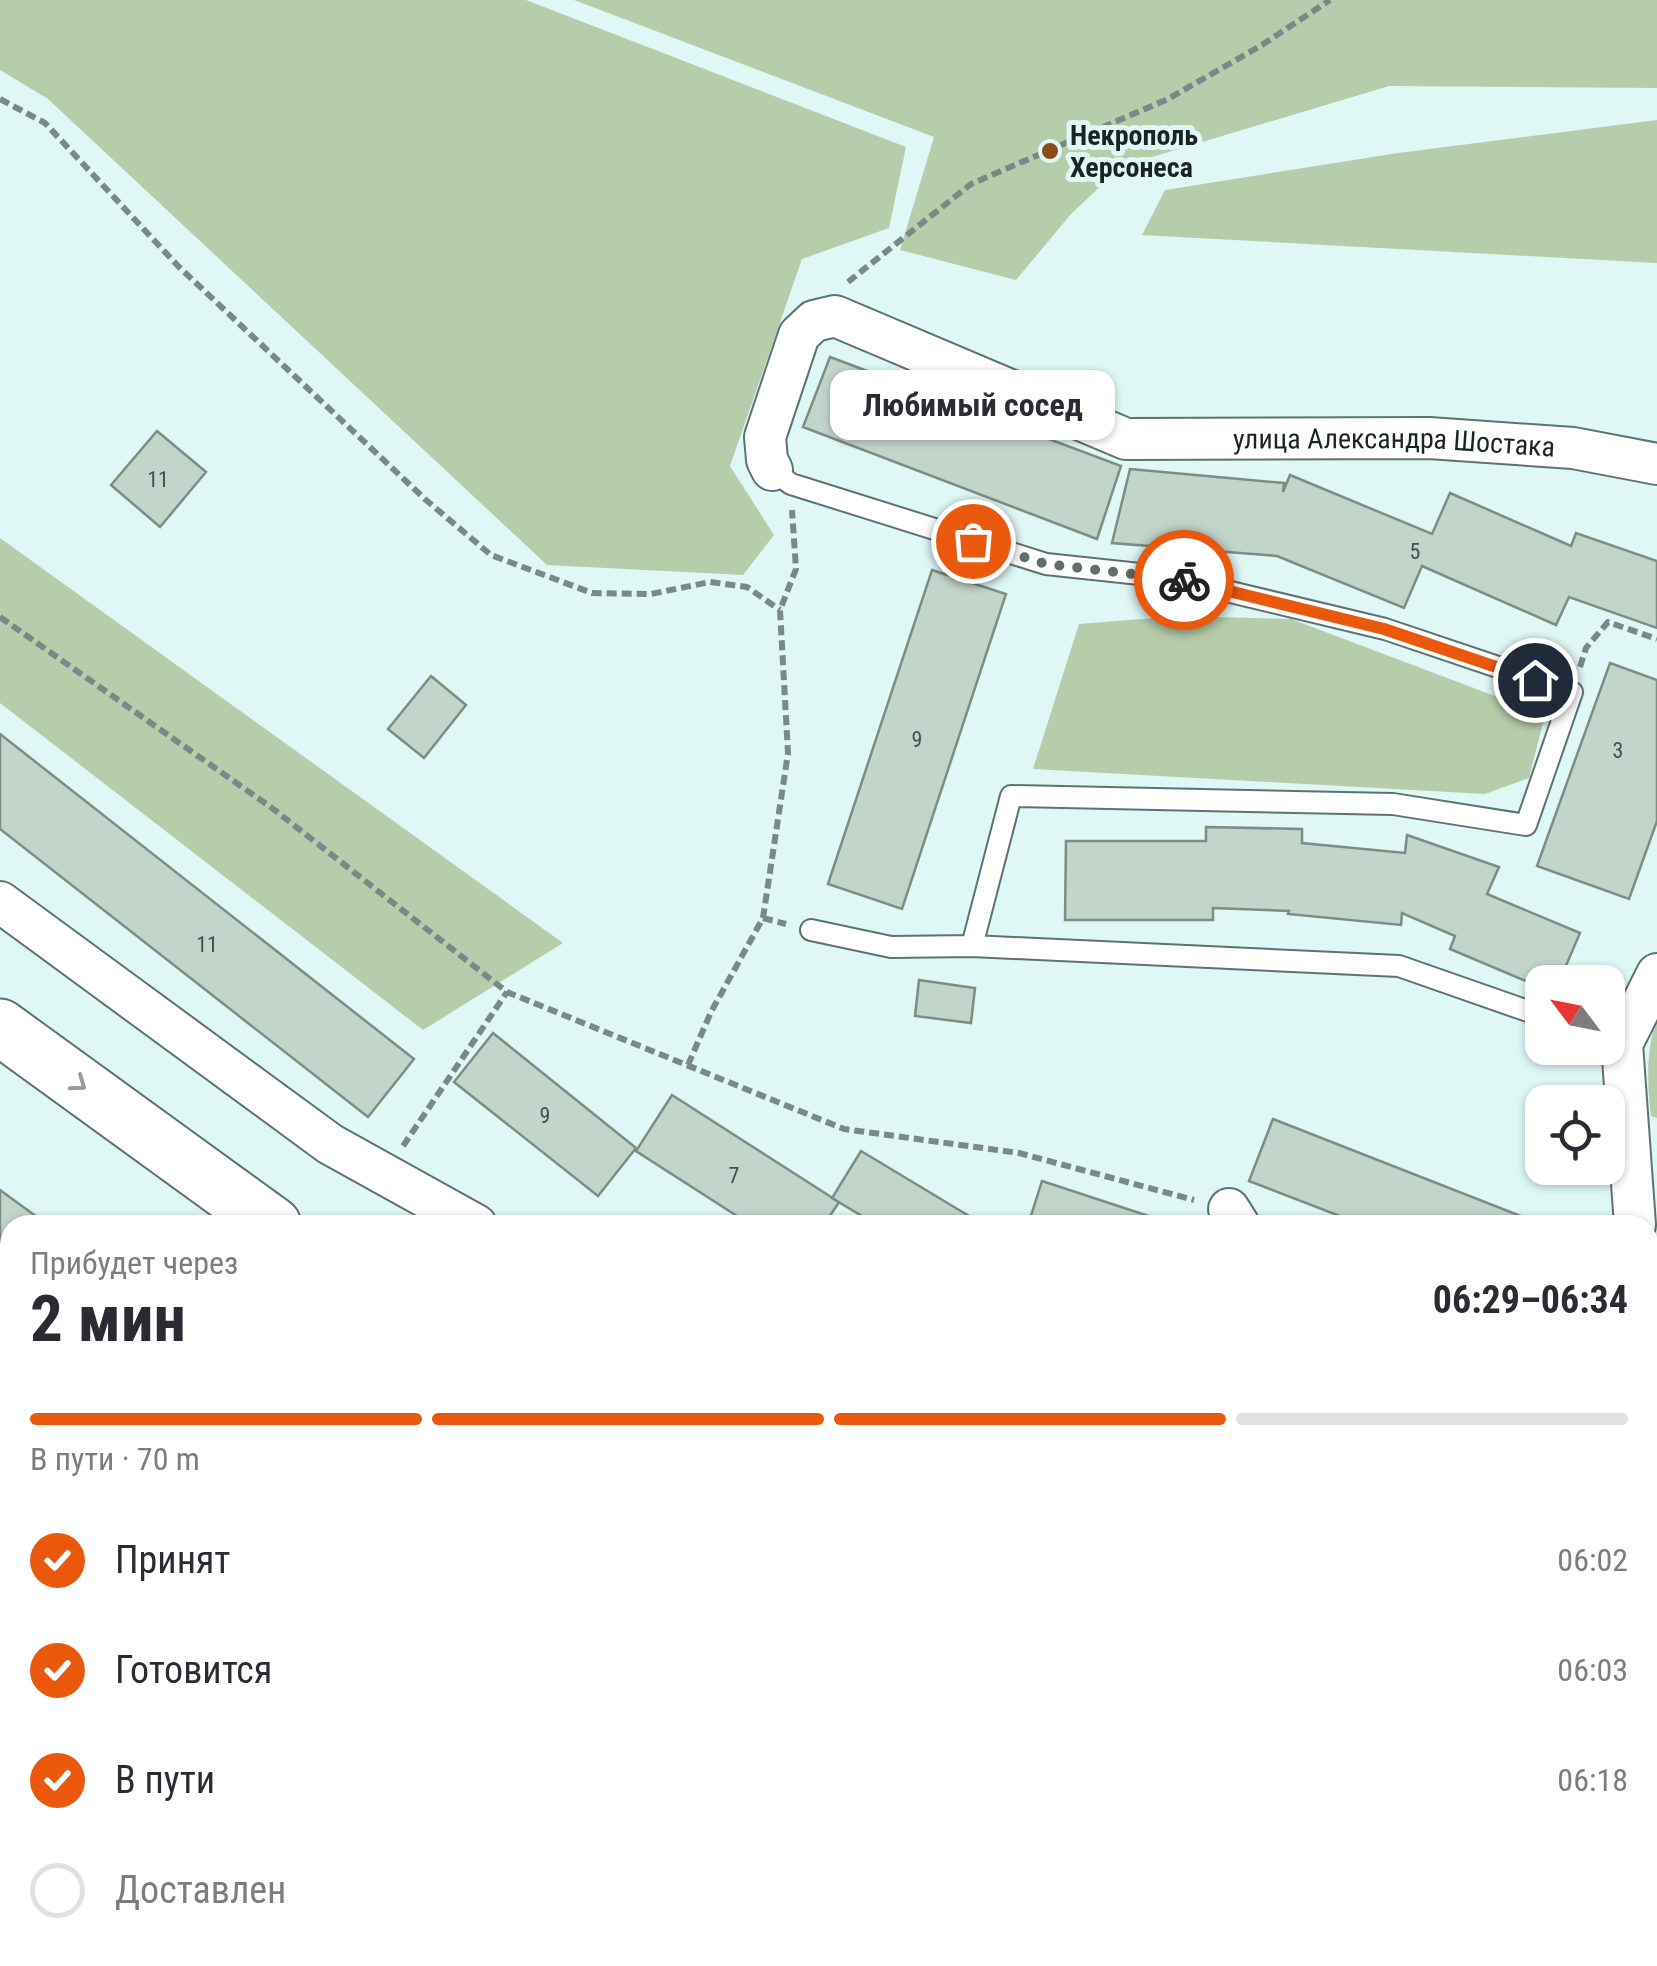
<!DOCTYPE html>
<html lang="ru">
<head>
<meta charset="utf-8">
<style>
	body { margin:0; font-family:"Roboto Condensed",sans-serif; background:#f7f7f7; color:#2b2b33; height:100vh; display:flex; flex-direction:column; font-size:38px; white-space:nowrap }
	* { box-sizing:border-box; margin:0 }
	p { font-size:32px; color:#7c7c81 }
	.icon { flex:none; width:55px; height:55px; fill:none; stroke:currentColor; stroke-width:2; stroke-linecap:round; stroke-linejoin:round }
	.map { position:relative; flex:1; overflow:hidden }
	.panel { position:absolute; left:0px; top:1215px; width:1658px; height:752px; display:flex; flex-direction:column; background:#fff; border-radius:30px 30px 0 0; box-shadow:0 2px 8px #0004 }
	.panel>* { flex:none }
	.needle { width:65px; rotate:302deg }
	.controls { position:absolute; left:1525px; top:965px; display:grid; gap:20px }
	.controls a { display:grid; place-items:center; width:100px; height:100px; border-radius:20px; background:#fff; box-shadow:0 2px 8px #0004; font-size:50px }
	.pin { position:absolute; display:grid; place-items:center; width:85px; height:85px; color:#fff; margin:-42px; border:5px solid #fff; border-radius:50%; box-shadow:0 2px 10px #0007 }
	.courier { position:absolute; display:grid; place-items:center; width:100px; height:100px; margin:-50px; border:8px solid #ea580c; border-radius:50%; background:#fff; color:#222; box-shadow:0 2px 12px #0007 }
	.bubble { position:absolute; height:70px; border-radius:20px; background:#fff; box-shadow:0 2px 8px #0004; font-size:32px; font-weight:700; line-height:70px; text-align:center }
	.summary em { font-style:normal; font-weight:700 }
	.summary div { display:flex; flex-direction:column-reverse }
	.summary { display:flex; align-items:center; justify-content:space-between; height:170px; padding:0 30px }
	h1 { font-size:65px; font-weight:700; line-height:75px }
	.bar { display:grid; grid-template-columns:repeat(4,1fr); gap:15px 10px; align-content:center; height:120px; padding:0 30px }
	.bar i { height:12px; border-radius:8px; background:#e1e1e2 }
	.bar .selected { background:#ea580c }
	.bar p { grid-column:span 4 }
	ol { padding:0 30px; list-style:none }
	li { display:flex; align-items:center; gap:30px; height:110px }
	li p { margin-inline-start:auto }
	li .icon { padding:10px; border-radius:50%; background:#ea580c; color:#fff; stroke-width:4 }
	li:last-child { color:#7c7c81 }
	li i { width:55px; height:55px; border:5px solid #e1e1e2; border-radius:50% }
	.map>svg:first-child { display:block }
	.green { fill:#b6cdac }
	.building { fill:#c2d5cb; stroke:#7c8d84; stroke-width:2.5 }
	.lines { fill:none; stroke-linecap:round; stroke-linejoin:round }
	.service-casing { stroke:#5e7371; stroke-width:24 }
	.minor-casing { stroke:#5e7371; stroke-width:44 }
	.secondary-casing { stroke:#5e7371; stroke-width:59 }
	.path { stroke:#798987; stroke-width:6; stroke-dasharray:10 5; stroke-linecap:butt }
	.service { stroke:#fff; stroke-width:20 }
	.minor { stroke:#fff; stroke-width:40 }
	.secondary { stroke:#fff; stroke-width:55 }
	.oneway { stroke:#989c9c }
	.done { stroke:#606e6c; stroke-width:10; stroke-dasharray:0 18 }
	.route { stroke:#ea580c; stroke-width:12 }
	.poi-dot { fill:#8c491a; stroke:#dff7f5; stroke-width:4 }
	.labels { text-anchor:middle; stroke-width:10; stroke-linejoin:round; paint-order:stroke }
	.number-label { font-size:22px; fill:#45504d }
	.poi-label { font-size:28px; font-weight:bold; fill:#1b2423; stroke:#dff7f5; text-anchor:start }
	.street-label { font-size:28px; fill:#1b2423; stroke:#dff7f5 }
</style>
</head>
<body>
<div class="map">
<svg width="1657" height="1966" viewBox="0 0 1657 1966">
	<rect width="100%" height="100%" fill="#dff7f5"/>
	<path class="green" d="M0 0H526L906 147 889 228 802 259 730 466 774 535 743 575 547 565 48 99 0 70Z
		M574 0H1657V88L1389 86 1122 166 1071 214 1016 280 900 250 934 137Z
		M1657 120V263L1142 235 1165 190 1398 153Z
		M0 538 563 943 423 1030 0 703Z
		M1179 616 1291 619 1545 715 1529 778 1485 794 1033 769 1079 624Z
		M1657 1018V1118L1651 1116C1647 1084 1646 1049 1657 1018Z
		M1648 1625H1657V1786L1648 1781Z
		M191 1958H263L281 1966H174Z"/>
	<path class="building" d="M830 357 1121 466 1097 539 803 427Z
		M157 431 206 472 160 527 111 485Z
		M1130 469 1284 483 1283 492 1290 475 1432 534 1450 493 1571 546 1576 533 1657 561V628L1569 597 1556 625 1422 566 1404 608 1277 556 1112 543Z
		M932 570 1006 594 902 909 828 884Z
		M1610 663 1657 680V821L1629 899 1537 866Z
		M431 676 466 705 424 758 388 729Z
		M0 734 414 1059 368 1117 0 829Z
		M1206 827 1302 829V843L1405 853 1407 835 1499 867 1487 894 1580 933 1559 982H1542V988L1450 949 1455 936 1402 913 1401 925 1288 914 1289 911 1213 908V920H1065L1066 841H1206Z
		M919 980 975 988 971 1023 915 1016Z
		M493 1033 636 1148 598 1196 454 1082Z
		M672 1095 839 1202 824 1225H751L636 1151Z
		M1273 1119 1536 1222 1535 1225H1363L1249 1181Z
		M861 1151 984 1225H877L832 1198Z
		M1042 1181 1176 1225H1028Z
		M0 1190 48 1225H10V1287L0 1280Z
		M10 1597V1643L0 1644V1599Z
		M10 1882V1916L0 1908V1895Z
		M356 1958H485L495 1964 368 1966Z
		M693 1958H776L770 1966H705Z
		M1442 1958H1543L1550 1966H1450Z"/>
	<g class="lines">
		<g class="service-casing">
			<path id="service" d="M772 470 791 484 1046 564 1168 577 1385 629 1572 692 1526 825 1393 804 1011 796 972 946
				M811 930 891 947 972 946 1399 966 1542 1016
				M0 1348 10 1355
				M0 1814 10 1813
				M953 1958 962 1966
				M1307 1958 1311 1966
				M1620 1958 1628 1966
				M1116 1966 1123 1958"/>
		</g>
		<g class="minor-casing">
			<g id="minor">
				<path id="s1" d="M772 470 767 460 765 437 799 335 814 321 835 316 1126 439 1429 438 1573 448 1657 464"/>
				<path d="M0 902 330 1144 476 1225"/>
				<path d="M1229 1209 1239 1225"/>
				<path d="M1635 1225 1622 1044 1657 974"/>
				<path d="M1648 1408 1650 1442 1657 1462"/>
			</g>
		</g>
		<g class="secondary-casing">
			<path id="secondary" d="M0 1027 273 1225
				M1648 1588H1657"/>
		</g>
		<path class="path" d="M0 99 45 123 178 266 426 500 491 555 592 593 651 594 710 582 747 587 780 610
			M848 282 971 184 1168 99 1262 45 1330 0
			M0 617 272 808 507 992 844 1129 1019 1153 1194 1200
			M1580 667 1586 648 1608 622 1657 639
			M763 918 786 924
			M688 1065 711 1012 763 918 788 753 780 610 796 569 792 510
			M403 1146 507 992
			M1648 1511 1657 1499
			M1648 1810 1657 1815
			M1424 1958 1432 1966"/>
		<use href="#service" class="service"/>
		<use href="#minor" class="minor"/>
		<use href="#secondary" class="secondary"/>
	</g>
	<defs><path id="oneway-chevron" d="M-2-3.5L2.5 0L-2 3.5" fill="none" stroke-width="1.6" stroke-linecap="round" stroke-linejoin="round" transform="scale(2.5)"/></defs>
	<use class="oneway" href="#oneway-chevron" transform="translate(79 1084) rotate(36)"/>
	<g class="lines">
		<path class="done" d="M973 541 1046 564 1184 580"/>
		<path class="route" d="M1184 580 1384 629 1535 680"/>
	</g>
	<circle class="poi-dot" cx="1050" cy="151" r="10"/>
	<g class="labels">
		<g class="number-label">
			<text x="158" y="487">11</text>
			<text x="1415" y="559">5</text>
			<text x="917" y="747">9</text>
			<text x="1618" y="758">3</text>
			<text x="207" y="952">11</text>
			<text x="545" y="1123">9</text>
			<text x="734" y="1183">7</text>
		</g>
		<g class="poi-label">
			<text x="1070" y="145">Некрополь<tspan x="1070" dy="32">Херсонеса</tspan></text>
		</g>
		<g class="street-label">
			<text dy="10" stroke="none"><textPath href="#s1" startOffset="768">улица Александра Шостака</textPath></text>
		</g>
	</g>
</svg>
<div class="controls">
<a><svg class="needle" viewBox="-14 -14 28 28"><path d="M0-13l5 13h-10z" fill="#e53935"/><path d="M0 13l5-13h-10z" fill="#7c7c81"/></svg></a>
<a><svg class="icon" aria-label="locate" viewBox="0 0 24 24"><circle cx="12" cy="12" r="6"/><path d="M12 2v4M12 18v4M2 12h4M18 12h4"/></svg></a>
</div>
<div class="pin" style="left:973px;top:541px;background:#ea580c"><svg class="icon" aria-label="bag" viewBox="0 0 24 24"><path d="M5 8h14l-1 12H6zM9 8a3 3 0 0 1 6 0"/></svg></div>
<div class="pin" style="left:1535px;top:680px;background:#1f2937"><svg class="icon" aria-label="home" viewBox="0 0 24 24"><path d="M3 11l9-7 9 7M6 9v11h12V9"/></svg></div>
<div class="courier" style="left:1184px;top:580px"><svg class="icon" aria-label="bike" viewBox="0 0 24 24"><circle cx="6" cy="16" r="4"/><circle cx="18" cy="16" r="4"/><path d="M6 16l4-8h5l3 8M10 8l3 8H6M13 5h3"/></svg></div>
<div class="bubble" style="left:830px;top:370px;width:285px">Любимый сосед</div>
<section class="panel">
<div class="summary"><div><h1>2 мин</h1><p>Прибудет через</p></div><em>06:29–06:34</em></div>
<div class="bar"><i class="selected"></i><i class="selected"></i><i class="selected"></i><i></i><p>В пути · 70 m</p></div>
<ol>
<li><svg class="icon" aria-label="check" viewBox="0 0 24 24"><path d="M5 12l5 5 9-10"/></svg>Принят<p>06:02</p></li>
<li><svg class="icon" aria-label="check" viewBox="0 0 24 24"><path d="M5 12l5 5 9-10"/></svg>Готовится<p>06:03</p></li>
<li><svg class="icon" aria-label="check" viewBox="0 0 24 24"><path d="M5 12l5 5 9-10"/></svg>В пути<p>06:18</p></li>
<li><i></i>Доставлен</li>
</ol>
</section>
</div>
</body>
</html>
